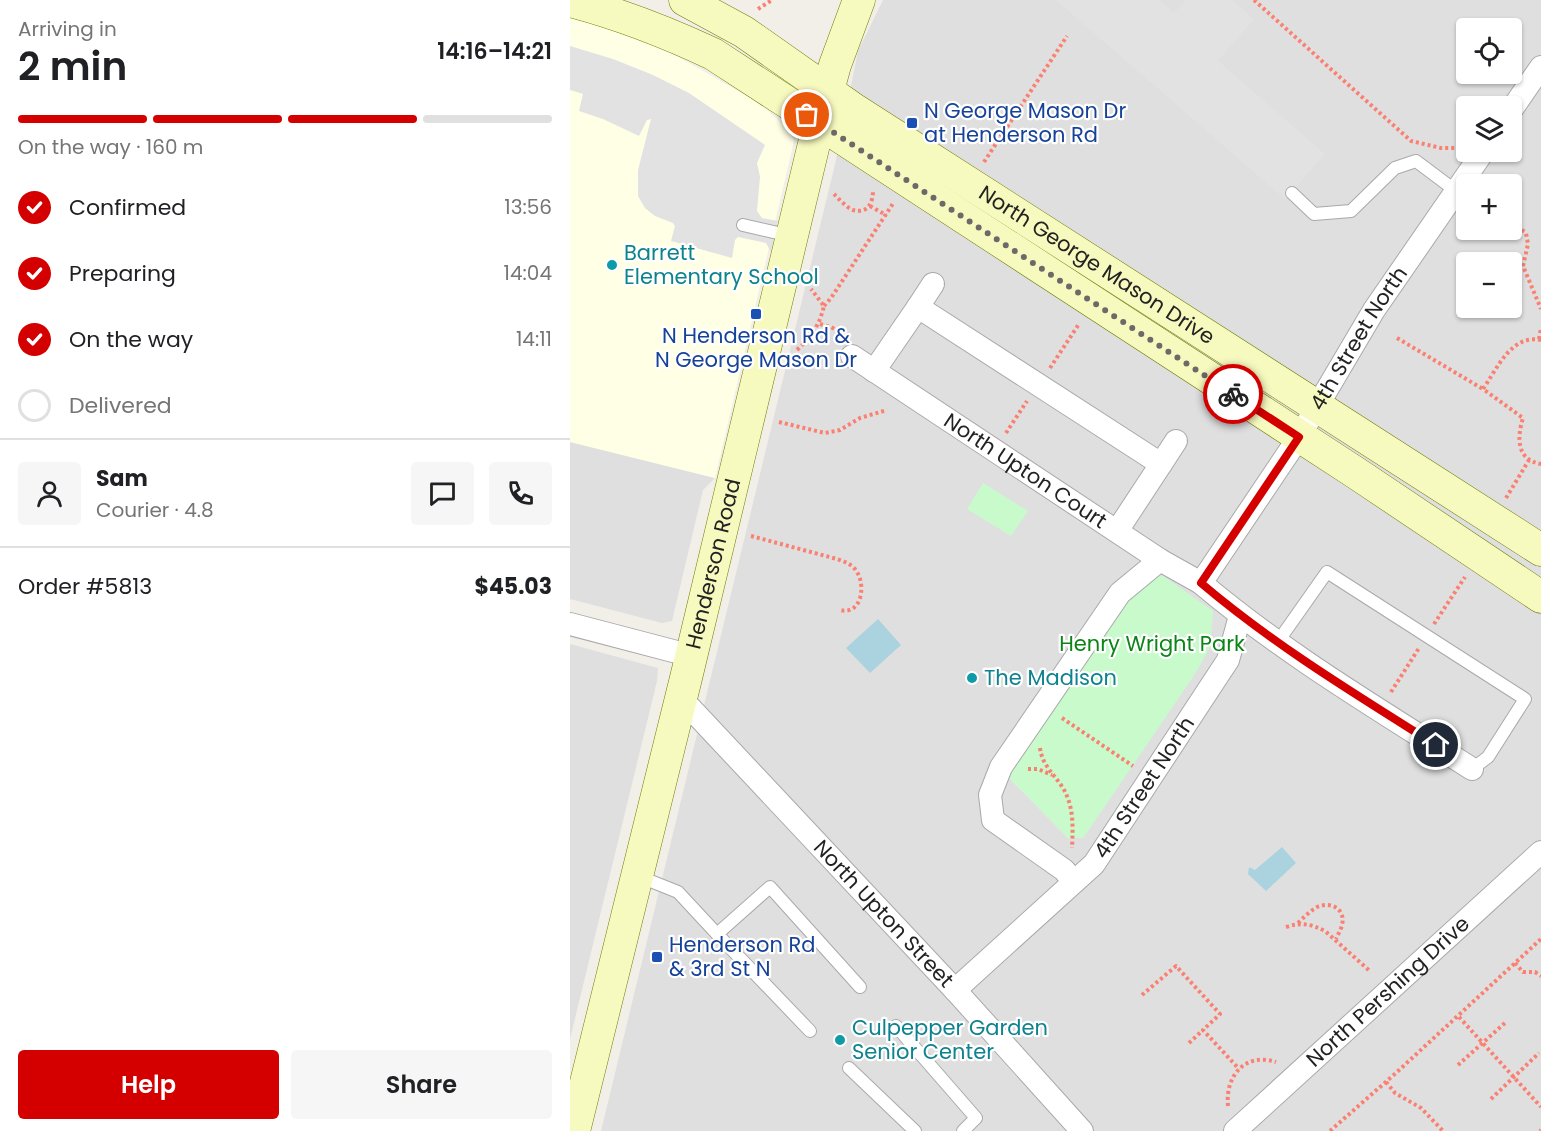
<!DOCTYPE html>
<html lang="en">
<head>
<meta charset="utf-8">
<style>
	body { margin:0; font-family:Poppins,sans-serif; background:#f6f6f6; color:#202124; height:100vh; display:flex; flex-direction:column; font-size:22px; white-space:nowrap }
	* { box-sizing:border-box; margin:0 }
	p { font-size:20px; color:#757577 }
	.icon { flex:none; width:33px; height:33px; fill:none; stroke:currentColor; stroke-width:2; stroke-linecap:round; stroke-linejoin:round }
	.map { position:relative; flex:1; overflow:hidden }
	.drawer { display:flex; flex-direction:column; background:#fff; width:570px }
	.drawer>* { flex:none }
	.controls { position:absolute; left:886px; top:18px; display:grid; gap:12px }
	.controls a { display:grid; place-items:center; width:66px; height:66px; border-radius:6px; background:#fff; box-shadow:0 2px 4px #0004; font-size:30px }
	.pin { position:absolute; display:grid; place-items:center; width:51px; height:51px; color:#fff; margin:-26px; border:3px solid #fff; border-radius:50%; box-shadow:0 2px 6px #0007 }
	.courier { position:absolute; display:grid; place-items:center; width:60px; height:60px; margin:-30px; border:4px solid #d40000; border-radius:50%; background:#fff; color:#222; box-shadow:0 2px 8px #0007 }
	.headline em { font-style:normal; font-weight:600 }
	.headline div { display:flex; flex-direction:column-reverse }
	.headline { display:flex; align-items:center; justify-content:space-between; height:102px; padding:0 18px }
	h1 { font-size:39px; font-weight:600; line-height:45px }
	.bar { display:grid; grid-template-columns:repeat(4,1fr); gap:9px 6px; align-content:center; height:72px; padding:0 18px }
	.bar i { height:8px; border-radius:4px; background:#e0e0e0 }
	.bar .active { background:#d40000 }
	.bar p { grid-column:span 4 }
	.line { display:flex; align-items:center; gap:15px; padding:0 18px; border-top:2px solid #e0e0e0 }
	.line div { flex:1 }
	.round { display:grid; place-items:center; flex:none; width:63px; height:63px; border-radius:6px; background:#f6f6f6 }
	ol { padding:0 18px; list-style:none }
	li { display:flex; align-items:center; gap:18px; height:66px }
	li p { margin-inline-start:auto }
	li .icon { padding:6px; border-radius:50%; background:#d40000; color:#fff; stroke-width:4 }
	li:last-child { color:#757577 }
	li i { width:33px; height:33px; border:3px solid #e0e0e0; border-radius:50% }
	.cta { display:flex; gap:12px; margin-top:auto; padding:12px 18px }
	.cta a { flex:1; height:69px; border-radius:6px; background:#d40000; color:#fff; font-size:24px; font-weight:600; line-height:69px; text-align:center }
	.cta a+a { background:#f6f6f6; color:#202124 }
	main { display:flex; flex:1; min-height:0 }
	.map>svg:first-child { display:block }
	.residential { fill:#e0dfdf; fill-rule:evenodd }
	.education { fill:#ffffe5 }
	.park { fill:#c8facc }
	.parking { fill:#e2e2e2 }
	.water { fill:#aad3df }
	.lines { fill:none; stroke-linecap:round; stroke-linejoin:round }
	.lane-casing { stroke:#a9a9a9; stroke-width:14 }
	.street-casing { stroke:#a9a9a9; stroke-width:24 }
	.secondary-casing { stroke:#707d05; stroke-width:33 }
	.path { stroke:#fa8072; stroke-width:4; stroke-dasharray:3 3; stroke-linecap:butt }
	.lane { stroke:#fff; stroke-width:12 }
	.street { stroke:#fff; stroke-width:22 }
	.secondary { stroke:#f7fabf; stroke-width:32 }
	.done { stroke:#6b6a68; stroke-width:6; stroke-dasharray:0 10.8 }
	.route { stroke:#d40000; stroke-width:8 }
	.transit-dot { fill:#1a4fb4; stroke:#fff; stroke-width:2 }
	.culture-dot { fill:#0f9aa8; stroke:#fff; stroke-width:2 }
	.labels { text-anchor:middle; stroke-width:4.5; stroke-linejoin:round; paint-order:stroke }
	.transit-label { font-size:21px; fill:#164399; stroke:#fff; text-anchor:start }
	.culture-label { font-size:21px; fill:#0d838f; stroke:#fff; text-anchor:start }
	.street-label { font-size:21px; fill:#222; stroke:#fff }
	.park-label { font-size:21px; fill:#0c8416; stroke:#fff }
</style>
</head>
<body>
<main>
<section class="drawer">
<div class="headline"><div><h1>2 min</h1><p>Arriving in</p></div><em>14:16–14:21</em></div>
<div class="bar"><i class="active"></i><i class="active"></i><i class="active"></i><i></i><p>On the way · 160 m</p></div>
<ol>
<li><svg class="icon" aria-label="check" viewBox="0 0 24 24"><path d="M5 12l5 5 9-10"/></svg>Confirmed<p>13:56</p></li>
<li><svg class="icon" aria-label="check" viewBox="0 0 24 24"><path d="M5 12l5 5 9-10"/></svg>Preparing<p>14:04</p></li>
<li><svg class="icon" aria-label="check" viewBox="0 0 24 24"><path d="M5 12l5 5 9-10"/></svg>On the way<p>14:11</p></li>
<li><i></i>Delivered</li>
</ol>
<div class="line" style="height:108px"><a class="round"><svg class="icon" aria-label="person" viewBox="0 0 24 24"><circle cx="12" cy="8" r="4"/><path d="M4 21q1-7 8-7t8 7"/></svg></a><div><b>Sam</b><p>Courier · 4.8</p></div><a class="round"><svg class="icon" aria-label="chat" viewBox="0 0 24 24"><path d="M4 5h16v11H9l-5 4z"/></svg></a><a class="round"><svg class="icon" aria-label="phone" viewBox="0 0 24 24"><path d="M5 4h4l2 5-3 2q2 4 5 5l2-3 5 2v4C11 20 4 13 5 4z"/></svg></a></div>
<div class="line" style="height:78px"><div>Order #5813</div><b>$45.03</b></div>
<div class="cta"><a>Help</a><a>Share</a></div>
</section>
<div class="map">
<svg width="971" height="1131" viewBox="0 0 971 1131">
	<rect width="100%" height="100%" fill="#f2efe9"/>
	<path class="residential" d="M313 0H971V1131H31L266 160 288 51ZM897 28H942V74H897ZM897 106H942V152H897ZM897 184H942V230H897ZM897 262H942V308H897ZM440 779 514 837 499 839Z
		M0 442 145 478 133 490 102 621 92 623 0 599Z
		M0 644 88 668 87 681 0 1039Z"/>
	<path class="education" d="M0 17 89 46 186 101 220 130 224 141 145 478 0 442Z"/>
	<path class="park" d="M413 483 458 511 441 536 397 509Z
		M586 571 643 611 640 647 625 674 514 837 499 839 440 779 439 765 562 579Z"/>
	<path class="parking" d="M486 0H589L604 13 616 0H662L684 19 648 61 755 154 715 199Z
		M0 46 43 59 83 75 119 93 195 145 187 163 190 177 187 211 192 218 208 221 201 252 196 243 168 237 165 240 162 258 101 241 105 226 103 223 85 216 75 208 68 196V170L81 119 77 120 69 136 33 119 9 111 13 94 0 90Z"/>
	<path class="water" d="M308 619 331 645 300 673 276 648Z
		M712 847 726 863 696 891 678 874 679 867 685 870Z"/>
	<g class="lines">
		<g class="lane-casing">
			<path id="lane" d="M722 193 744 214 781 211 825 168 846 161 886 191
				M173 225 221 236
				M707 643 757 572 955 699 918 757 902 769
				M68 876 108 892 147 934
				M326 1026 406 1118 393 1131
				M240 1031 147 934 200 887 290 987
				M279 1068 345 1131"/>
		</g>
		<g class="street-casing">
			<g id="street">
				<path d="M942 109 971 67"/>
				<path d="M348 307 363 284"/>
				<path id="s1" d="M282 356 590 560 631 583"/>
				<path d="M304 371 348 307 591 464 547 531"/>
				<path d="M591 464 606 441"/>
				<path d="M0 624 122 656"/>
				<path id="s2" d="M111 698 385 990 512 1131"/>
				<path id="s3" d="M902 769C810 710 715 654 631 583L729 437 804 310 913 152"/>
				<path d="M504 882 494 870 423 820 420 795 431 767 550 593 590 560"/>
				<path id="s4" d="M385 990 524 864 658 660 670 616"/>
				<path id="s5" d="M665 1131 971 852"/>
			</g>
		</g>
		<g class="secondary-casing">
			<g id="secondary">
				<path id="s6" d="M115 0 174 32 285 110 971 550"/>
				<path d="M0 1C50 14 96 32 143 54L786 473 971 597"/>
				<path id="s7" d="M4 1131 116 678 249 123 265 65 289 0"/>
			</g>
		</g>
		<path class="path" d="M684 0 841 141 871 148H890
			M188 9 202 0
			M414 162 497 36
			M264 194C269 199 277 208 283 210 298 214 303 203 303 190
			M300 206 316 215
			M942 223 956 233 958 244 953 266 971 309
			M254 306 261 298 324 202
			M250 324 261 327 276 336
			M827 338 913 389
			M969 339 971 328
			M971 340C941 334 927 369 913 389L953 418C947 437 946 460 971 464
			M227 350C242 336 249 326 254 306L241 289
			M480 368 509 324
			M209 422 255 433 270 430 290 418 317 410
			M436 433 457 401
			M936 498 959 460
			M181 536 267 559C273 561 279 563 284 568 297 581 293 616 270 610
			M864 624 895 577
			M821 692 849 648
			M492 718 563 766
			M470 748C472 765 484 774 493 788 504 807 503 826 502 848
			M458 769H468L482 775
			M728 923C734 917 740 911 747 907 761 901 776 909 772 925 771 930 768 934 766 939
			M716 927C731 922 741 924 755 931L801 972
			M945 963 953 972H965L971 976
			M572 995 606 966 650 1014 633 1030 669 1069
			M889 1017 971 1107
			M619 1043 633 1030
			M888 1065 937 1021
			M816 1082 825 1093 851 1108 873 1131
			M921 1099 969 1053
			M658 1106C655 1076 675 1052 706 1062
			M760 1131 827 1072 971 939
			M970 1131 971 1130"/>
		<use href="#lane" class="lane"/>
		<use href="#street" class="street"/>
		<use href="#secondary" class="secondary"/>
	</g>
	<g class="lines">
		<path class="done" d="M237 115 663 394"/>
		<path class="route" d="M663 394 729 437 631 583C704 645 785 694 866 745"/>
	</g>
	<g class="transit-dot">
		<rect x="336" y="117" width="12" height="12" rx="3"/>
		<rect x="180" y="308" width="12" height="12" rx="3"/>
		<rect x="81" y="951" width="12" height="12" rx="3"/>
	</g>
	<g class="culture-dot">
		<circle cx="42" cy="265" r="6"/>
		<circle cx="402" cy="678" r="6"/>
		<circle cx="270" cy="1040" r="6"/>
	</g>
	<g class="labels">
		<g class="transit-label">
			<text x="354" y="118">N George Mason Dr<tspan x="354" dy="24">at Henderson Rd</tspan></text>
			<text x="186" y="343" text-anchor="middle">N Henderson Rd &amp;<tspan x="186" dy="24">N George Mason Dr</tspan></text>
			<text x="99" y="952">Henderson Rd<tspan x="99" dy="24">&amp; 3rd St N</tspan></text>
		</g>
		<g class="culture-label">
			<text x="54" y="260">Barrett<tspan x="54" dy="24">Elementary School</tspan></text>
			<text x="414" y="685">The Madison</text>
			<text x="282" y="1035">Culpepper Garden<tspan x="282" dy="24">Senior Center</tspan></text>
		</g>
		<g class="street-label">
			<text dy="7" stroke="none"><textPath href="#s6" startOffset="490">North George Mason Drive</textPath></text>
			<text dy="7" stroke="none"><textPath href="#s3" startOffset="620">4th Street North</textPath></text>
			<text dy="7" stroke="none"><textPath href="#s1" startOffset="208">North Upton Court</textPath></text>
			<text dy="7" stroke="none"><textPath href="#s7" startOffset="584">Henderson Road</textPath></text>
			<text dy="7" stroke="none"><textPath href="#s4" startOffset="279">4th Street North</textPath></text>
			<text dy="7" stroke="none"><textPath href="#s2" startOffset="296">North Upton Street</textPath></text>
			<text dy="7" stroke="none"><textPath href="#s5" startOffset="207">North Pershing Drive</textPath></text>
		</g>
		<g class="park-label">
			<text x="582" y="651">Henry Wright Park</text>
		</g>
	</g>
</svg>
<div class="controls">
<a><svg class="icon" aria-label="locate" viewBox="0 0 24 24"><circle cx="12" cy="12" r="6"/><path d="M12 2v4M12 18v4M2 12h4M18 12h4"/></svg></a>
<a><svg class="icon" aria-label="layers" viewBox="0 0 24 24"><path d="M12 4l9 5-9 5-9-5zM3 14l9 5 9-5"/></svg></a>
<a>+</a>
<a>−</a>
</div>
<div class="pin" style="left:237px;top:115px;background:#ea580c"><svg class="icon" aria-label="bag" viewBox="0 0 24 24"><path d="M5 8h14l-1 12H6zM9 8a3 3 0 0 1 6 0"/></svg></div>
<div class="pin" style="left:866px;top:745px;background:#1f2937"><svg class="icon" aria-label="home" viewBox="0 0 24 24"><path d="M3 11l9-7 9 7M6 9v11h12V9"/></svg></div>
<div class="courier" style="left:663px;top:394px"><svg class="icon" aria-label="bike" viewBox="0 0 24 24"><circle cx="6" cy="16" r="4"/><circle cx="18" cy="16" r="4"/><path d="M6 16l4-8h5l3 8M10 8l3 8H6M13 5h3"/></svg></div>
</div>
</main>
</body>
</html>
